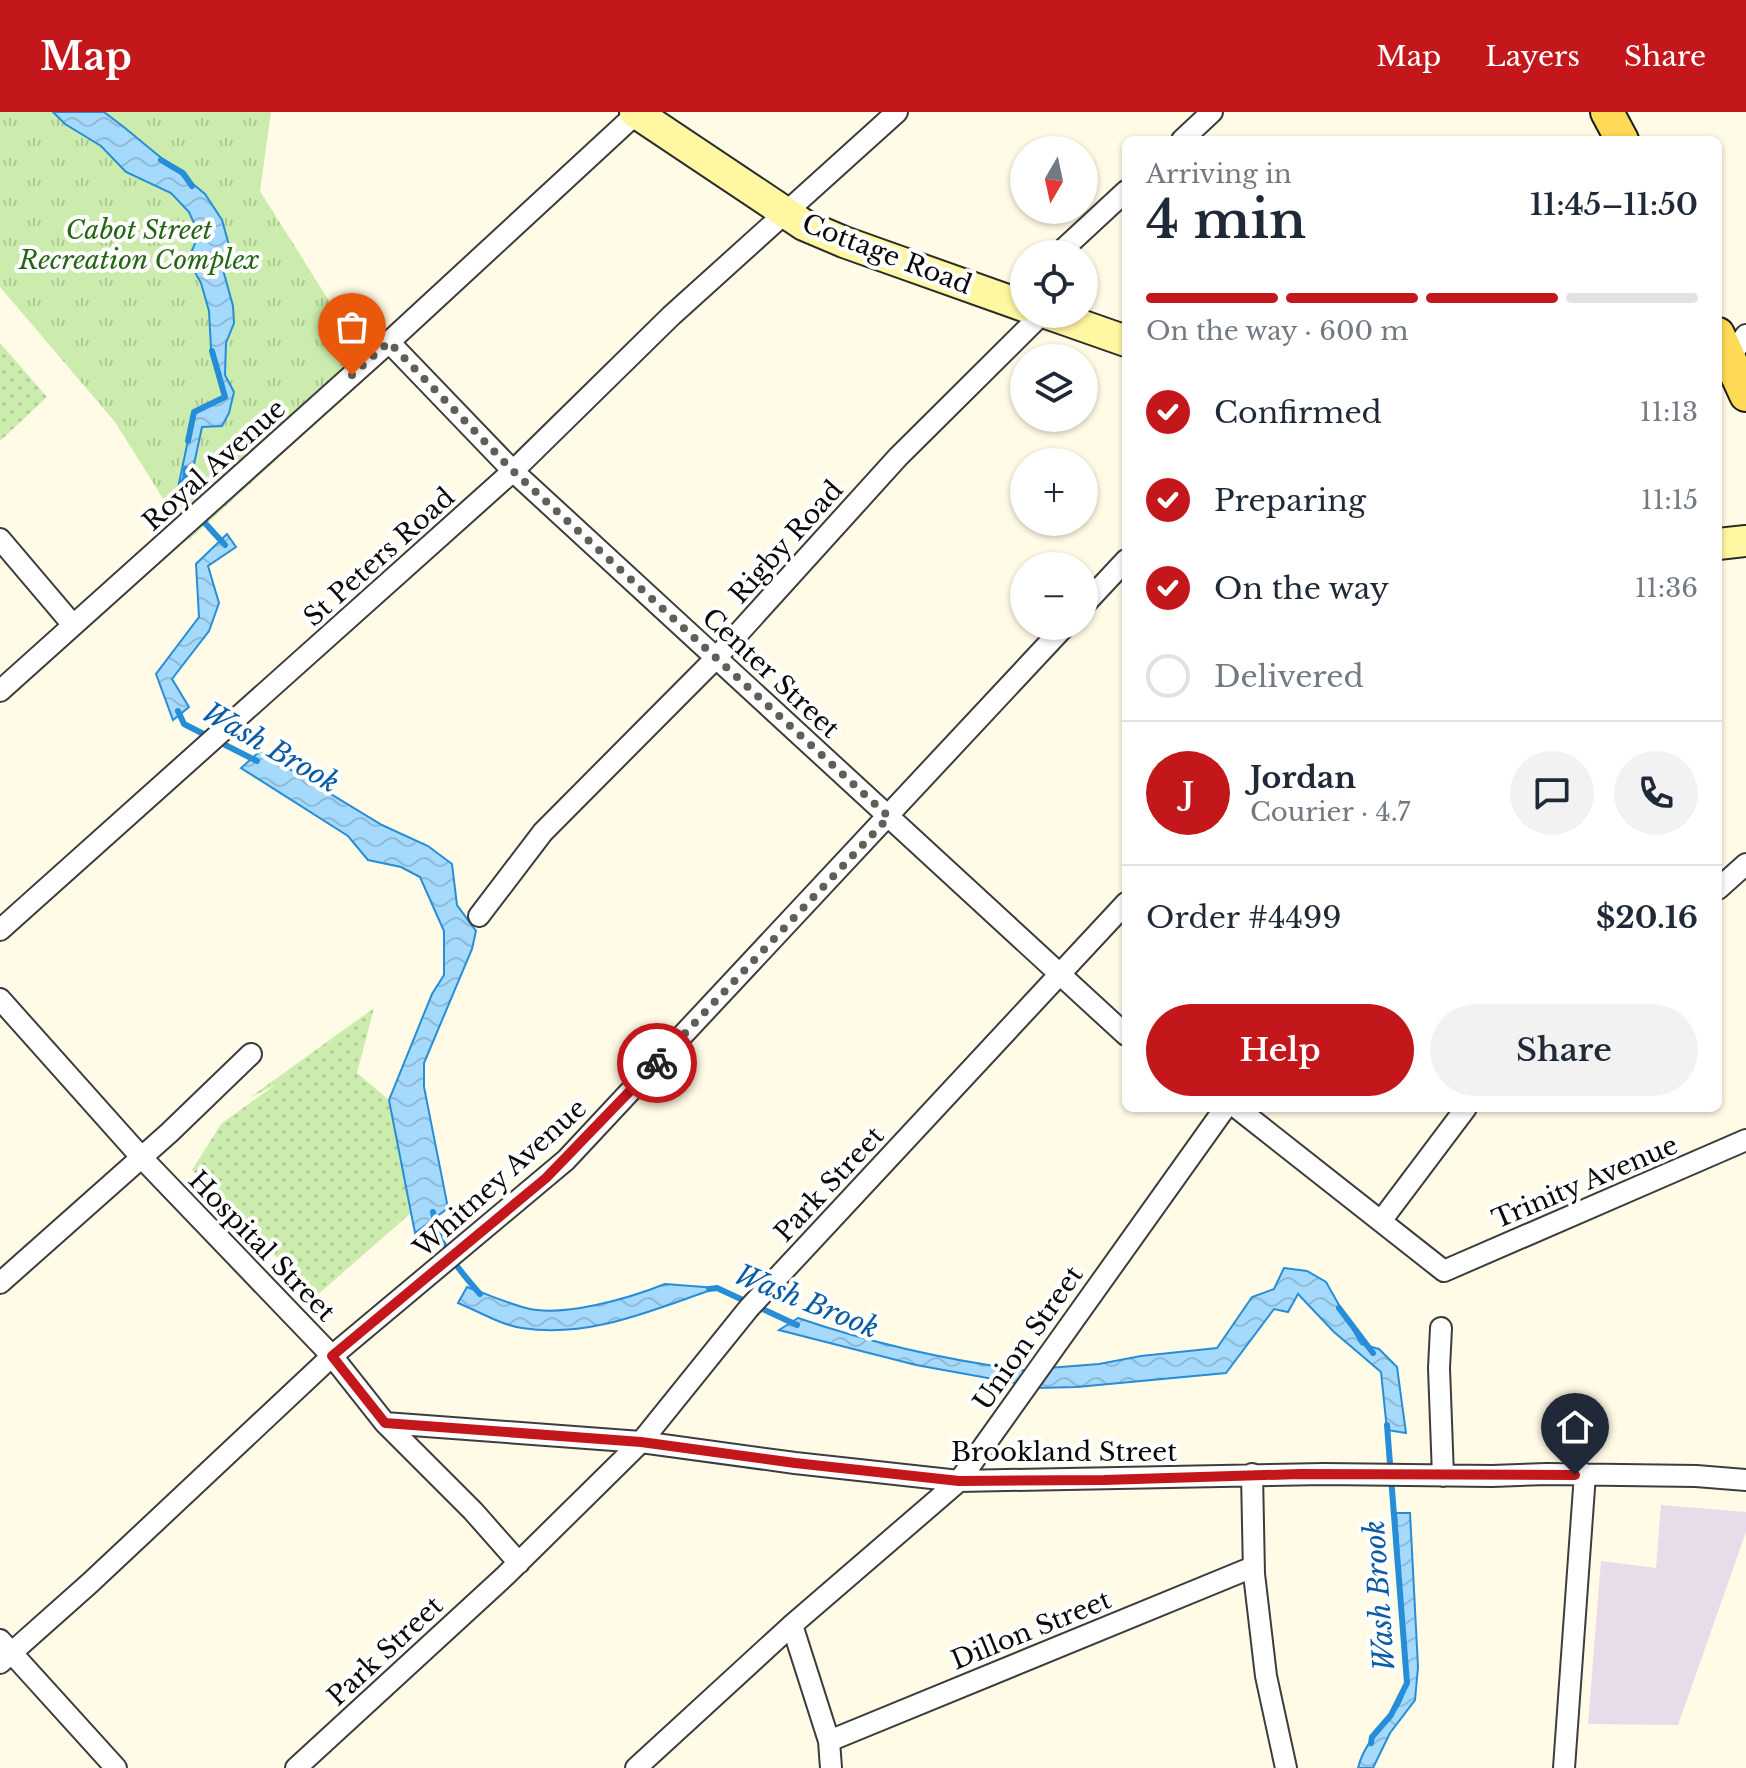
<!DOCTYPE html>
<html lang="en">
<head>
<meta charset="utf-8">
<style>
	body { margin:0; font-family:"Libre Baskerville",serif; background:#f2f2f3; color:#1f2937; height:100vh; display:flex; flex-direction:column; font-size:30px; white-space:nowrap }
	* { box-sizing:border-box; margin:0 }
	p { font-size:26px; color:#747a83 }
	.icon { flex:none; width:44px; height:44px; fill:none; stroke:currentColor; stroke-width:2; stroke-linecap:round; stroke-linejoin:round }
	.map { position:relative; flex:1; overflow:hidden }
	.panel { position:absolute; left:1122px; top:24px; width:600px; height:976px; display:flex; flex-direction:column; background:#fff; border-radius:12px; box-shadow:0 2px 6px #0004 }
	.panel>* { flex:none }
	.needle { width:52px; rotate:189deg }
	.controls { position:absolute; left:1010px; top:24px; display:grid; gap:16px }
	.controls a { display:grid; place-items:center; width:88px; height:88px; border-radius:50%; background:#fff; box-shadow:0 2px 6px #0004; font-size:40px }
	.pin { position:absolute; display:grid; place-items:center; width:68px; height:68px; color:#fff; margin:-82px -34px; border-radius:50% 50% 50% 0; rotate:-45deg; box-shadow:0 0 8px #0007 }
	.pin .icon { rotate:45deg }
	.courier { position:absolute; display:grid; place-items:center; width:80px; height:80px; margin:-40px; border:6px solid #c4171b; border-radius:50%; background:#fff; color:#222; box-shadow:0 2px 10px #0007 }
	.overview em { font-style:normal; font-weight:600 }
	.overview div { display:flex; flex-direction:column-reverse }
	.overview { display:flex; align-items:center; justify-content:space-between; height:136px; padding:0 24px }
	h1 { font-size:52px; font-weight:600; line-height:60px }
	.bar { display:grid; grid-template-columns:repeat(4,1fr); gap:12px 8px; align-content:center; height:96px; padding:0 24px }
	.bar i { height:10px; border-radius:6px; background:#e0e1e3 }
	.bar .current { background:#c4171b }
	.bar p { grid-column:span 4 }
	.line { display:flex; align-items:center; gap:20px; padding:0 24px; border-top:2px solid #e0e1e3 }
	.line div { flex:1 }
	.round { display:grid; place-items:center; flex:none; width:84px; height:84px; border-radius:42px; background:#f2f2f3 }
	ol { padding:0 24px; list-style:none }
	li { display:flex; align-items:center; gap:24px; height:88px }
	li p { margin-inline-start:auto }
	li .icon { padding:8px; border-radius:50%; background:#c4171b; color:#fff; stroke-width:4 }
	li:last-child { color:#747a83 }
	li i { width:44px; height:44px; border:4px solid #e0e1e3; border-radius:50% }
	.button { display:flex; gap:16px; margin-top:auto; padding:16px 24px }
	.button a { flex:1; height:92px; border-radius:48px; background:#c4171b; color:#fff; font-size:32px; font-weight:600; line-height:92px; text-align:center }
	.button a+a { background:#f2f2f3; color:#1f2937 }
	header { display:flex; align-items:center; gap:48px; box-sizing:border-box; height:112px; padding:0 40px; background:#c4171b; color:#fff }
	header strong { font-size:38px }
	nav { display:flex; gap:44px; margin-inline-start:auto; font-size:28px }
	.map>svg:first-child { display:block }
	.industrial { fill:#e9dcea }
	.grass { fill:url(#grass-dots) }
	.park { fill:url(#park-tufts) }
	.water { fill:url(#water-waves); stroke:#268ed9; stroke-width:2 }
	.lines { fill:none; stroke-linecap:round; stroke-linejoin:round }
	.stream { stroke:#268ed9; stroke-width:6 }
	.street-casing { stroke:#3d3d3d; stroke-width:24 }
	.secondary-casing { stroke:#2c2c2c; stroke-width:34 }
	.primary-casing { stroke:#1b1b1b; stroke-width:36 }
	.street { stroke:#fff; stroke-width:20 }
	.secondary { stroke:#fff7a1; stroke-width:30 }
	.primary { stroke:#ffda56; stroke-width:32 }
	.done { stroke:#605e57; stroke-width:8; stroke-dasharray:0 14.4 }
	.route { stroke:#c4171b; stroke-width:10 }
	.labels { text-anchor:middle; stroke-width:8; stroke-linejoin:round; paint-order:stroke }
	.park-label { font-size:26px; font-style:italic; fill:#256516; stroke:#fff }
	.street-label { font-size:26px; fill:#0a0a0a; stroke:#fff }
	.water-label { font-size:28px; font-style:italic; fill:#0a5da4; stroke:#fff }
</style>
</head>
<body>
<header>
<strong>Map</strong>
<nav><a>Map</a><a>Layers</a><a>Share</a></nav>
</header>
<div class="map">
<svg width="1746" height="1656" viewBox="0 0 1746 1656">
	<defs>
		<pattern id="grass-dots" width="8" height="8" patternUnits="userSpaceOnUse" patternTransform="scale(2)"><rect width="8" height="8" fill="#ccecad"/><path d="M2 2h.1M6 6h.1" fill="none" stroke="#aec994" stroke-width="1.8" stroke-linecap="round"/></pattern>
		<pattern id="park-tufts" width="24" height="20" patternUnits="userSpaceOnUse" patternTransform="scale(2)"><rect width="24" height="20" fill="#ccecad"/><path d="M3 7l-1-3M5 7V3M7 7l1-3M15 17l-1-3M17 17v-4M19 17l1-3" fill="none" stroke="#aec994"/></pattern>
		<pattern id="water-waves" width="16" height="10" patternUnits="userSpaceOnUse" patternTransform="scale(2)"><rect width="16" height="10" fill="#a6dafc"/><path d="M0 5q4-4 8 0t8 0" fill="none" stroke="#8ebad7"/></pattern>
	</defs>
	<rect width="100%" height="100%" fill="#fffbe6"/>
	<path class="industrial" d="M1661 1393 1746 1400V1420L1678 1613 1588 1612 1601 1449 1656 1456Z"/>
	<path class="grass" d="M0 231 47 285 0 329Z
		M374 896 357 961 389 988 411 1101 315 1185 192 1058 221 1012 275 973 249 986Z"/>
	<path class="park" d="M0 0H271L260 79 373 259 189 428 115 310 0 175Z"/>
	<path class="water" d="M53 0H104L125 16 205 82 222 108 232 144 222 154 233 194 234 211 226 231 225 263 234 280 229 301 222 314 202 315 193 357 179 371 194 300 225 285 211 236 209 199 201 171 188 148 199 122 189 100 171 81 126 60 101 34 65 12Z
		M227 422 236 435 208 454 219 491 209 519 172 567 189 595 173 608 156 562 199 505 196 452Z
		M260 639 382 713 428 734 452 752 457 793 476 819 472 837 424 951V975L448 1096 415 1121 389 988 432 882 444 863V819L420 765 401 755 368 748 348 724 241 656Z
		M1284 1156 1307 1159 1326 1170 1361 1232 1379 1237 1397 1255 1406 1321 1387 1318 1381 1260 1334 1220 1298 1182 1288 1200 1274 1197 1226 1261 1077 1275 1037 1276 1048 1256 1099 1252 1141 1244 1217 1236 1252 1185 1274 1177Z
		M665 1172 717 1176C654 1197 590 1227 522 1216 501 1213 478 1199 458 1191L467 1175C487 1182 506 1191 526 1196 562 1206 630 1186 665 1172Z
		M798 1206C874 1232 950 1249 1030 1259L1021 1272 916 1253 779 1218Z
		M1396 1401H1410L1418 1555 1415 1588 1390 1621 1373 1656H1358C1364 1631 1382 1616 1397 1596 1402 1589 1404 1579 1407 1571Z"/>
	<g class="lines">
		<path class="stream" d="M161 48 183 61 192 74
			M188 329 194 300 225 285 212 239
			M186 357 183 387 225 433
			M178 599 184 612 257 649
			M433 1100C438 1133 458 1157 480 1182
			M709 1177 717 1176 797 1213
			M1339 1196 1373 1241
			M1371 1631 1372 1625 1391 1603 1407 1571 1387 1313"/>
		<g class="street-casing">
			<path id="street" d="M1182 28 1212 0
				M1058 142 1126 79
				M389 230 513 359 1126 923
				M1729 246 1746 223
				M0 427 73 513
				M1084 493 1126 448
				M0 579 389 230 637 1
				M1718 777 1746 752
				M479 804 543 720 716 546 898 345 1042 202
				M0 818 513 359 671 204 897 0
				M0 887 142 1046 332 1244 385 1311 473 1399 519 1451
				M1237 996 1444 1159 1746 1028
				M1381 1109 1466 996
				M0 1171 169 1021 251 942
				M1441 1216 1439 1256 1443 1364
				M385 1311 641 1330 795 1351 959 1369 1324 1362 1492 1364 1547 1362 1696 1364 1746 1368
				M1252 1362 1254 1462 1266 1564 1286 1656
				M792 1513 829 1629 831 1656
				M0 1528 116 1656
				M0 1551 90 1471 332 1244 566 1048 1065 514
				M829 1629 1253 1455
				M296 1656 505 1464 641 1330 749 1196 1126 791
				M636 1656 792 1513 959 1369 1225 996
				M1564 1656 1585 1362"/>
		</g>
		<g class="secondary-casing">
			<path id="secondary" d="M635 0 804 113 844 130 1024 194
				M1049 202 1126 229
				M1718 432 1746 429"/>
		</g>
		<g class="primary-casing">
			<path id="primary" d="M1607 0 1622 28
				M1718 222 1746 283"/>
		</g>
		<use href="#street" class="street"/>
		<use href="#secondary" class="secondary"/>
		<use href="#primary" class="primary"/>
	</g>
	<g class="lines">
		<path class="done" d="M352 263 389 230 513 359 889 705 657 951"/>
		<path class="route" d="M657 951 546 1066 332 1244 385 1311 641 1330 795 1351 959 1369 1104 1368 1300 1362 1575 1363"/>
	</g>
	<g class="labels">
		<g class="park-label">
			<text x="139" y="127">Cabot Street<tspan x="139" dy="30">Recreation Complex</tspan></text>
		</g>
		<g class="street-label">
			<text transform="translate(887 142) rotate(21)" y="9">Cottage Road</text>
			<text transform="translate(214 353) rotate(-42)" y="9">Royal Avenue</text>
			<text transform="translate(786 430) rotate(-48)" y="9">Rigby Road</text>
			<text transform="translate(379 445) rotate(-42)" y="9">St Peters Road</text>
			<text transform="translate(771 561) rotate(43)" y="9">Center Street</text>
			<text transform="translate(500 1066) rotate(-42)" y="9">Whitney Avenue</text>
			<text transform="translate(1585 1070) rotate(-23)" y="9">Trinity Avenue</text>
			<text transform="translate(829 1072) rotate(-47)" y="9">Park Street</text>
			<text transform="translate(262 1134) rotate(46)" y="9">Hospital Street</text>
			<text transform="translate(1028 1226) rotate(-55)" y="9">Union Street</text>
			<text x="1064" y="1349">Brookland Street</text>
			<text transform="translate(1031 1518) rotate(-22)" y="9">Dillon Street</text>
			<text transform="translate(385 1539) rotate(-43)" y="9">Park Street</text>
		</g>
		<g class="water-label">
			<text transform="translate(271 635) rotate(30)" y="10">Wash Brook</text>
			<text transform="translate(807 1189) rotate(22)" y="10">Wash Brook</text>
			<text transform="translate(1379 1484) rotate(-94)" y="10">Wash Brook</text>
		</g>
	</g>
</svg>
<div class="controls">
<a><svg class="needle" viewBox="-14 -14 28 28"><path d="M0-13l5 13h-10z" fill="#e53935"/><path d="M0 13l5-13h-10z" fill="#747a83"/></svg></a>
<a><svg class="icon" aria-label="locate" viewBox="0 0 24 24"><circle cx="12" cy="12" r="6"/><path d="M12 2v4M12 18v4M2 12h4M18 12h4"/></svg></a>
<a><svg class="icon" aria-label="layers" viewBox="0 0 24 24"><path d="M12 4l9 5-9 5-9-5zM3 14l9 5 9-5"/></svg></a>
<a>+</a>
<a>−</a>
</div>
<div class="pin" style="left:352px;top:263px;background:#ea580c"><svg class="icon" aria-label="bag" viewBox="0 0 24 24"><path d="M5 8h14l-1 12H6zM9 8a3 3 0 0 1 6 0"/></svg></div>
<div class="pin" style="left:1575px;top:1363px;background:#1f2937"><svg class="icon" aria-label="home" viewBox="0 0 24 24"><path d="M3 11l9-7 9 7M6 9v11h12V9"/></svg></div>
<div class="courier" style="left:657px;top:951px"><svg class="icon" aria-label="bike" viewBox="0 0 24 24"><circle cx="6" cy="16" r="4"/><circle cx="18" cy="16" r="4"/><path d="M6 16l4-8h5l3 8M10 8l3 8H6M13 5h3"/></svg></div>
<section class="panel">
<div class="overview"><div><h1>4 min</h1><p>Arriving in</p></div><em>11:45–11:50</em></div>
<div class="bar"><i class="current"></i><i class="current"></i><i class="current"></i><i></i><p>On the way · 600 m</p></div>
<ol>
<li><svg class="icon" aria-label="check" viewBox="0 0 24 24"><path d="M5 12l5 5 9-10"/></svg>Confirmed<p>11:13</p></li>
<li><svg class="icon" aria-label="check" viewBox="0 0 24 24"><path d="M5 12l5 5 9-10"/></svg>Preparing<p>11:15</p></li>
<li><svg class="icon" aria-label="check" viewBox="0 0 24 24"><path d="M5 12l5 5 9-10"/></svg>On the way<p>11:36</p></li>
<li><i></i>Delivered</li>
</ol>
<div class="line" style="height:144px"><b class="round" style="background:#c4171b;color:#fff">J</b><div><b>Jordan</b><p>Courier · 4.7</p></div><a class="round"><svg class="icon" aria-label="chat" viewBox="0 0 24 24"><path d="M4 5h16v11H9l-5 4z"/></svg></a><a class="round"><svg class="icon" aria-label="phone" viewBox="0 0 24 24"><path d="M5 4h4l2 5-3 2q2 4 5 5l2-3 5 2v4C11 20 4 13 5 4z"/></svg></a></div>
<div class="line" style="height:104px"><div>Order #4499</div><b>$20.16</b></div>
<div class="button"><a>Help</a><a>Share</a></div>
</section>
</div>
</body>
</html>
